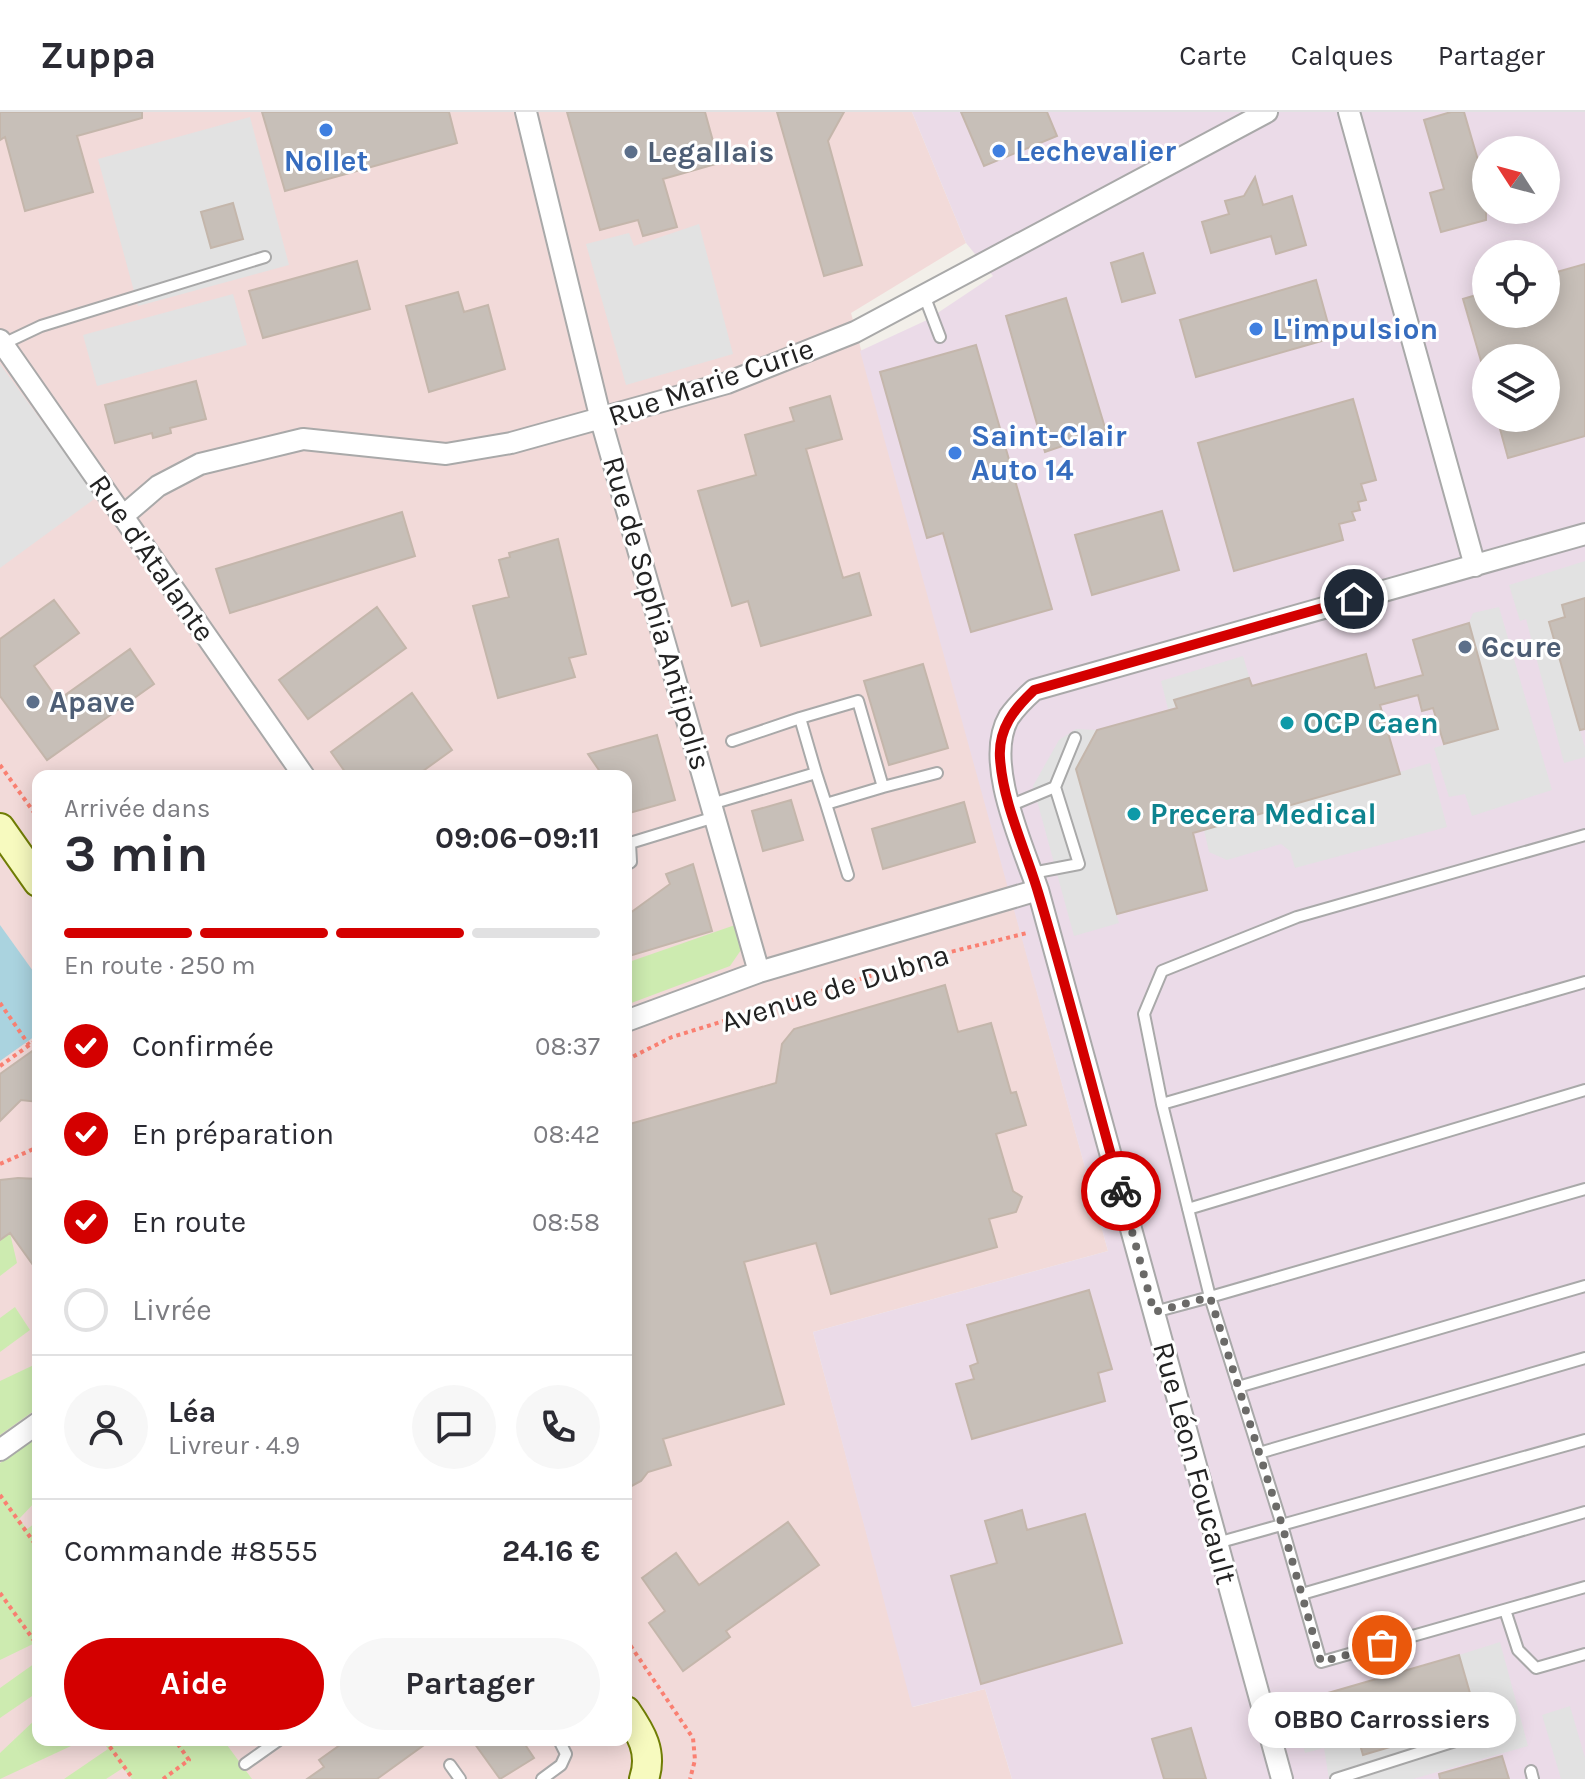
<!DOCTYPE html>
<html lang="fr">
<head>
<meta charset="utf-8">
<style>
	body { margin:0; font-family:Karla,sans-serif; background:#f7f7f7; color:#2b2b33; height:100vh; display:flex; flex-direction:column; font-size:30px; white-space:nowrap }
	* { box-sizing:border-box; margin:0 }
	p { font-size:26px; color:#7c7c81 }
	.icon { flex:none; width:44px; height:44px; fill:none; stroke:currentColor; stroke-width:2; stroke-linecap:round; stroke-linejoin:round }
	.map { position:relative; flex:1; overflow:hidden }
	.details { position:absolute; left:32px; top:658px; width:600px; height:976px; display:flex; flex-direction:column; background:#fff; border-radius:16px; box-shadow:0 4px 20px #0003 }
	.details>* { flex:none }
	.needle { width:52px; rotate:306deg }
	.tools { position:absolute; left:1472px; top:24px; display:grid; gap:16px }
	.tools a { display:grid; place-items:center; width:88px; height:88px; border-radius:50%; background:#fff; box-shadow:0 4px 20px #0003; font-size:40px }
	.pin { position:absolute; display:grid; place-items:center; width:68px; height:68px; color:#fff; margin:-34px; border:4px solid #fff; border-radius:50%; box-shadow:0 2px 8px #0007 }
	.courier { position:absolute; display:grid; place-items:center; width:80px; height:80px; margin:-40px; border:6px solid #d40000; border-radius:50%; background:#fff; color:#222; box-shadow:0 2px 10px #0007 }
	.bubble { position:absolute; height:56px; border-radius:28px; background:#fff; box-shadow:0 4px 20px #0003; font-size:26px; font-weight:700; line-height:56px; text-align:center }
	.summary em { font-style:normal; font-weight:700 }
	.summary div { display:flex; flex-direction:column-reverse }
	.summary { display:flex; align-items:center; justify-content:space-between; height:136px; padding:0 32px }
	h1 { font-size:52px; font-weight:700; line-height:60px }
	.bar { display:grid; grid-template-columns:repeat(4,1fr); gap:12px 8px; align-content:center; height:96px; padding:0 32px }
	.bar i { height:10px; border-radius:6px; background:#e1e1e2 }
	.bar .current { background:#d40000 }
	.bar p { grid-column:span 4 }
	.line { display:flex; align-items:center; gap:20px; padding:0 32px; border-top:2px solid #e1e1e2 }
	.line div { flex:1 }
	.round { display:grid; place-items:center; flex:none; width:84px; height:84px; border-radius:42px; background:#f7f7f7 }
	ol { padding:0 32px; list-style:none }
	li { display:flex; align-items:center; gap:24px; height:88px }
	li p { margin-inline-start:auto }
	li .icon { padding:8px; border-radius:50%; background:#d40000; color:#fff; stroke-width:4 }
	li:last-child { color:#7c7c81 }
	li i { width:44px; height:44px; border:4px solid #e1e1e2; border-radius:50% }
	.action { display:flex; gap:16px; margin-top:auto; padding:16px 32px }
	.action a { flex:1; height:92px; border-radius:48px; background:#d40000; color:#fff; font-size:32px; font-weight:700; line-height:92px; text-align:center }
	.action a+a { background:#f7f7f7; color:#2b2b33 }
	header { display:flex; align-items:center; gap:48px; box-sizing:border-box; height:112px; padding:0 40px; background:#fff; border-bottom:2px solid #e1e1e2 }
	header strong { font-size:38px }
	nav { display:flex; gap:44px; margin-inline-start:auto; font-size:28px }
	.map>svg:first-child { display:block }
	.commercial { fill:#f2dad9; fill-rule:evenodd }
	.industrial { fill:#ebdbe8; fill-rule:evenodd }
	.grass { fill:#cdebb0 }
	.parking { fill:#e2e2e2 }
	.water { fill:#aad3df }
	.building { fill:#c7bfb8; stroke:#c4b6ab; stroke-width:2 }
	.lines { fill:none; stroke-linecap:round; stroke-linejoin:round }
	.lane-casing { stroke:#a9a9a9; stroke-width:14 }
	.street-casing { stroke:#a9a9a9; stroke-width:24 }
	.secondary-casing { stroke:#707d05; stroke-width:32 }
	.path { stroke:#fa8072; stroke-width:4; stroke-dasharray:4 4; stroke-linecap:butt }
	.lane { stroke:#fff; stroke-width:10 }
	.street { stroke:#fff; stroke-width:20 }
	.secondary { stroke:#f7fabf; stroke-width:28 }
	.done { stroke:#6b6a68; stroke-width:8; stroke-dasharray:0 14.4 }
	.route { stroke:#d40000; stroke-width:10 }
	.shop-dot { fill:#3f7fe0; stroke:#fff; stroke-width:3 }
	.service-dot { fill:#5c6f8a; stroke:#fff; stroke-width:3 }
	.culture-dot { fill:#0f9aa8; stroke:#fff; stroke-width:3 }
	.labels { text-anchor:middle; stroke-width:6; stroke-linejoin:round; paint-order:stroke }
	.shop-label { font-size:30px; font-weight:bold; fill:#366cbe; stroke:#fff; text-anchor:start }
	.service-label { font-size:30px; font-weight:bold; fill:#4e5e75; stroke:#fff; text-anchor:start }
	.street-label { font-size:30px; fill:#222; stroke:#fff }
	.culture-label { font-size:30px; font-weight:bold; fill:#0d838f; stroke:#fff; text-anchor:start }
</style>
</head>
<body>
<header>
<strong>Zuppa</strong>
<nav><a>Carte</a><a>Calques</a><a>Partager</a></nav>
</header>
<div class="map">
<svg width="1585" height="1667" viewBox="0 0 1585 1667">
	<rect width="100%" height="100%" fill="#f2efe9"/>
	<path class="commercial" d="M0 0H912L966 131 851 201 1108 1139 813 1220 913 1595 985 1577 1012 1667H0ZM38 664H626V1628H38Z"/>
	<path class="industrial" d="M912 0H1585V1667H1012L985 1577 912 1595 813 1220 1108 1139 860 239 927 208 993 164 966 131ZM1486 38H1546V98H1486ZM1486 142H1546V202H1486ZM1486 246H1546V306H1486Z"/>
	<path class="grass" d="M735 813 741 838 730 854 626 893V851Z
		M10 1121 17 1151 0 1164V1128Z
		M15 1195 30 1218 0 1240V1206Z
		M38 1251V1296L0 1323V1269Z
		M38 1324V1387L19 1407 27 1417 38 1409V1538L33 1532 0 1548V1351Z
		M38 1549V1580L0 1606V1576Z
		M38 1605V1628H84L0 1667V1641Z
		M102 1628H178L182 1633 193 1628H232L227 1633 252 1667H132L123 1656 106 1667H64L108 1637Z"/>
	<path class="parking" d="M250 5 289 153 138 194 98 47Z
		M699 112 733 242 626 273 586 132 629 121 634 134Z
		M233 182 247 233 97 274 83 223Z
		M0 252 97 385 0 456Z
		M1585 449V486L1562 493 1565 505 1549 510 1585 636V645L1564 651 1526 507 1520 509 1509 473Z
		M1499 495 1552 678 1472 704 1465 682 1449 685 1434 636 1497 616 1469 511 1473 501Z
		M1243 544 1252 574 1168 597 1161 569Z
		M1076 617 1097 618 1076 658 1119 811 1074 824 1033 674 1059 628Z
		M1430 651 1447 715 1295 756 1290 739 1281 732 1227 748 1209 740 1204 718Z
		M1500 1530 1528 1634 1413 1667H1329L1324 1636 1305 1641 1293 1591 1328 1581 1335 1607 1351 1602 1364 1643 1478 1609 1459 1543Z
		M1570 1594 1585 1646V1667H1561L1542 1603Z"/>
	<path class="water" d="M0 813 38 866V922L0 949Z"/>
	<path class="building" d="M0 0H142V6L77 24 93 80 25 99 5 25 0 28Z
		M262 0H449L457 31 285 79Z
		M567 0H705L719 51 663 67 677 115 643 124 638 108 600 118Z
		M777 0H844L828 29 862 153 824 164Z
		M961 0H1047L1057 24 984 54Z
		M1451 0H1464L1486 76V108L1441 120 1430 81 1444 77 1424 8Z
		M1255 65 1263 93 1292 84 1306 133 1276 142 1271 124 1211 141 1202 110 1229 102 1225 89 1244 84Z
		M233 91 243 127 211 136 201 100Z
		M1143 141 1155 181 1122 190 1111 151Z
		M357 149 370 197 263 226 249 179Z
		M1585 152V324L1508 346 1497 306H1546V246L1481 249 1463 187 1486 180V202H1546V163Z
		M1316 168 1332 226 1196 265 1180 208Z
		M458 180 464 200 488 193 505 257 429 280 406 194Z
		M1066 186 1106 319 1045 340 1006 204Z
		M976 233 1052 497 971 520 943 421 927 426 880 260Z
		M196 269 206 307 170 316 171 321 153 326 152 321 115 331 105 293Z
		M830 284 842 327 806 337 843 466 859 461 871 503 761 534 748 489 732 494 698 379 756 363 745 323 794 309 790 296Z
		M1353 287 1376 368 1361 372 1366 388 1358 390 1360 398 1352 400 1355 408 1339 412 1343 428 1234 459 1198 331Z
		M1162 399 1179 458 1092 483 1075 423Z
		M402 400 415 444 230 501 216 457Z
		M558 427 586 542 569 546 575 565 498 586 473 494 509 485 499 448 510 445 509 441Z
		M1585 486V617L1580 618 1549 510 1565 505 1562 493Z
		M54 488 79 521 34 554 58 588 130 537 154 572 47 648 0 584V527Z
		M377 495 406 536 308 607 279 568Z
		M1469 511 1498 617 1444 632 1433 596 1422 599 1418 583 1380 593 1400 662 1193 721 1207 778 1117 802 1076 657 1097 618 1177 596 1174 588 1249 566 1252 574 1366 542 1375 576 1423 563 1413 528Z
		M923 552 948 636 889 653 864 569Z
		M412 581 452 638 416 664H348L331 640Z
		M657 623 675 688 626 702V664H603L588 642Z
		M791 688 803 728 763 739 752 699Z
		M964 690 975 730 883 757 872 717Z
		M693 752 712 819 626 845V804L670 772 666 762Z
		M945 873 958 920 991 911 1011 981 1016 980 1026 1013 996 1022 1013 1079 1022 1085 1016 1100 989 1107 997 1135 831 1182 816 1131 744 1150 784 1292 663 1327 671 1353 648 1360 641 1369 626 1377V1013L776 971 782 932 794 917Z
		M38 935V990L21 988 0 1009V962Z
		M18 1066 38 1067V1160L10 1121 0 1128V1068Z
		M1089 1178 1112 1257 1098 1261 1105 1289 972 1327 956 1272 974 1267 970 1254 978 1251 967 1213Z
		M1022 1398 1027 1418 1085 1402 1122 1531 981 1572 951 1464 997 1451 985 1409Z
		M788 1410 819 1453 726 1519 730 1525 683 1559 649 1511 665 1499 642 1466 676 1441 699 1473Z
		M1459 1543 1478 1609 1363 1643 1351 1602 1335 1607 1328 1581Z
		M1191 1616 1206 1667H1164L1152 1627Z
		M347 1628H431L377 1667H307L324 1655 319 1648Z
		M472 1628H522L534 1646 500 1667Z
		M1502 1644 1509 1667H1440L1439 1662Z"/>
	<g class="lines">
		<g class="lane-casing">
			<path id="lane" d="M924 183 940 225
				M3 232 41 214 265 145
				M732 629 800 606
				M816 661 826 692
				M883 675 937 661
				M711 692 816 661 800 606 858 589 883 675 826 692 848 763
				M1009 694 1055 675 1075 626
				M626 753 631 750 630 731 715 705
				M1032 761 1079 752 1055 675
				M1162 992 1585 870
				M1585 1077 1210 1185 1282 1413 1321 1550 1585 1475
				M1188 1097 1585 978
				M1154 1200 1210 1185 1162 992 1144 902 1162 859 1297 805 1585 723
				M1238 1275 1585 1174
				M1259 1341 1585 1246
				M1217 1431 1585 1328
				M1302 1482 1585 1400
				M1505 1498 1518 1538 1536 1556 1585 1542
				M245 1652 279 1628
				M450 1653 460 1667
				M1531 1659 1533 1667
				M542 1667 561 1653 566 1642 559 1628
				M1336 1667 1493 1617"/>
		</g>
		<g class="street-casing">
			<path id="street" d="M526 0 601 308 759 860
				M1349 0 1475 454
				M0 228 304 664
				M123 404 158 374 200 352 303 327 446 342 511 331 727 271 855 220 1267 0
				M626 909 759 860 1038 778
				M0 1338 38 1311
				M1282 1667 1038 778C1023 734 983 649 1009 605 1016 595 1025 586 1034 578L1585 422"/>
		</g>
		<g class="secondary-casing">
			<path id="secondary" d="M0 716 38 770
				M626 1599C641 1621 653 1640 644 1667"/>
		</g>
		<path class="path" d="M0 653 38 706
			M0 891 29 933
			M626 948 672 925 938 843 1027 821
			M0 954 38 927
			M0 1052 38 1035
			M0 1383 38 1436
			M0 1481 38 1534
			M626 1527 693 1626 695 1648 690 1667
			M105 1628 133 1667
			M163 1667 189 1648 175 1628"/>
		<use href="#lane" class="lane"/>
		<use href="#street" class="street"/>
		<use href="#secondary" class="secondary"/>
	</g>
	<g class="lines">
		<path class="done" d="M1121 1079 1154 1200 1210 1185 1282 1413 1321 1550 1382 1533"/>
		<path class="route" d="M1121 1079C1093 980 1068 879 1038 780 1025 736 1003 692 1000 646 998 617 1014 597 1034 578L1354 487"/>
	</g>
	<g class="shop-dot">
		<circle cx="326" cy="18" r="8"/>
		<circle cx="999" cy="39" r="8"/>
		<circle cx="1256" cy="217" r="8"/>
		<circle cx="955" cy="341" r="8"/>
	</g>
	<g class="service-dot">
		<circle cx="631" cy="40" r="8"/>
		<circle cx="1465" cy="535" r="8"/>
		<circle cx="33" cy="590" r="8"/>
	</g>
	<g class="culture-dot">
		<circle cx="1287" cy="611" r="8"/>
		<circle cx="1134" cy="702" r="8"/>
	</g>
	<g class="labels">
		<g class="shop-label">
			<text x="1015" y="49">Lechevalier</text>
			<text x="326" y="59" text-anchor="middle">Nollet</text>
			<text x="1272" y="227">L'impulsion</text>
			<text x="971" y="334">Saint-Clair<tspan x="971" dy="34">Auto 14</tspan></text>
		</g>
		<g class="service-label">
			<text x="647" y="50">Legallais</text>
			<text x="1481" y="545">6cure</text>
			<text x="49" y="600">Apave</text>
		</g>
		<g class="street-label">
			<text transform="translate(711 270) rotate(-19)" y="10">Rue Marie Curie</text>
			<text transform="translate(152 446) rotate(55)" y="10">Rue d'Atalante</text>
			<text transform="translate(657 501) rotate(74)" y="10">Rue de Sophia Antipolis</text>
			<text transform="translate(835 876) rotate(-17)" y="10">Avenue de Dubna</text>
			<text transform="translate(1195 1351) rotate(75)" y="10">Rue Léon Foucault</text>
		</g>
		<g class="culture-label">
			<text x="1303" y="621">OCP Caen</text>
			<text x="1150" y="712">Precera Medical</text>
		</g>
	</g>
</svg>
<div class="tools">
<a><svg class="needle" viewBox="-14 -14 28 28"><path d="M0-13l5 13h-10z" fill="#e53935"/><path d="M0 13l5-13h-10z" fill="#7c7c81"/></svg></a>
<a><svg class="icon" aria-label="locate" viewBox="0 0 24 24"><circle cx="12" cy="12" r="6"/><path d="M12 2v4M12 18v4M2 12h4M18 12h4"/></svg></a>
<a><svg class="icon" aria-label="layers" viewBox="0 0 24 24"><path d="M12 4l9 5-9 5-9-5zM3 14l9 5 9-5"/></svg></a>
</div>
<div class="pin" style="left:1382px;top:1533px;background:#ea580c"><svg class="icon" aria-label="bag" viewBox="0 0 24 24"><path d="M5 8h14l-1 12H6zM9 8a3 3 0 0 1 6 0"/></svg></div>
<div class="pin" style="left:1354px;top:487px;background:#1f2937"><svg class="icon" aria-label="home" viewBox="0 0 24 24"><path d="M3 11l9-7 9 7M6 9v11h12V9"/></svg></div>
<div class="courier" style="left:1121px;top:1079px"><svg class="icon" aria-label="bike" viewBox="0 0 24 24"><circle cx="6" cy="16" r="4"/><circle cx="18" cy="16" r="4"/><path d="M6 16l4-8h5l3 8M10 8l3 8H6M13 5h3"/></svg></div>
<div class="bubble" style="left:1248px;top:1580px;width:268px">OBBO Carrossiers</div>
<section class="details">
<div class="summary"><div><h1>3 min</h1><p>Arrivée dans</p></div><em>09:06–09:11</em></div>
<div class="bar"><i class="current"></i><i class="current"></i><i class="current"></i><i></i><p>En route · 250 m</p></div>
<ol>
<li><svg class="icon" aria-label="check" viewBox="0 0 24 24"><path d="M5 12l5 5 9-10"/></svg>Confirmée<p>08:37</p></li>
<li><svg class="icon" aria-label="check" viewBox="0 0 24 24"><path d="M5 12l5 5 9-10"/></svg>En préparation<p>08:42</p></li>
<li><svg class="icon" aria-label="check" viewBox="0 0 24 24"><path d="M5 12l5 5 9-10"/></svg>En route<p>08:58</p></li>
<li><i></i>Livrée</li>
</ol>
<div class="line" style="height:144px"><a class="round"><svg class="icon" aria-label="person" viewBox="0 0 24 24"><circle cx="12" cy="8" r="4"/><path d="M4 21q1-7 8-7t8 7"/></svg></a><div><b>Léa</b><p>Livreur · 4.9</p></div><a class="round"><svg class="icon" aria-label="chat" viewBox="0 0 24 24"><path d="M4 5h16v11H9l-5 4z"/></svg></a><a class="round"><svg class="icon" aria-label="phone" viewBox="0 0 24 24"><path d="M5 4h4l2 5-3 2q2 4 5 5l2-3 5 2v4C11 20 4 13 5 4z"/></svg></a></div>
<div class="line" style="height:104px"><div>Commande #8555</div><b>24.16 €</b></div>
<div class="action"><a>Aide</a><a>Partager</a></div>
</section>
</div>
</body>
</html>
